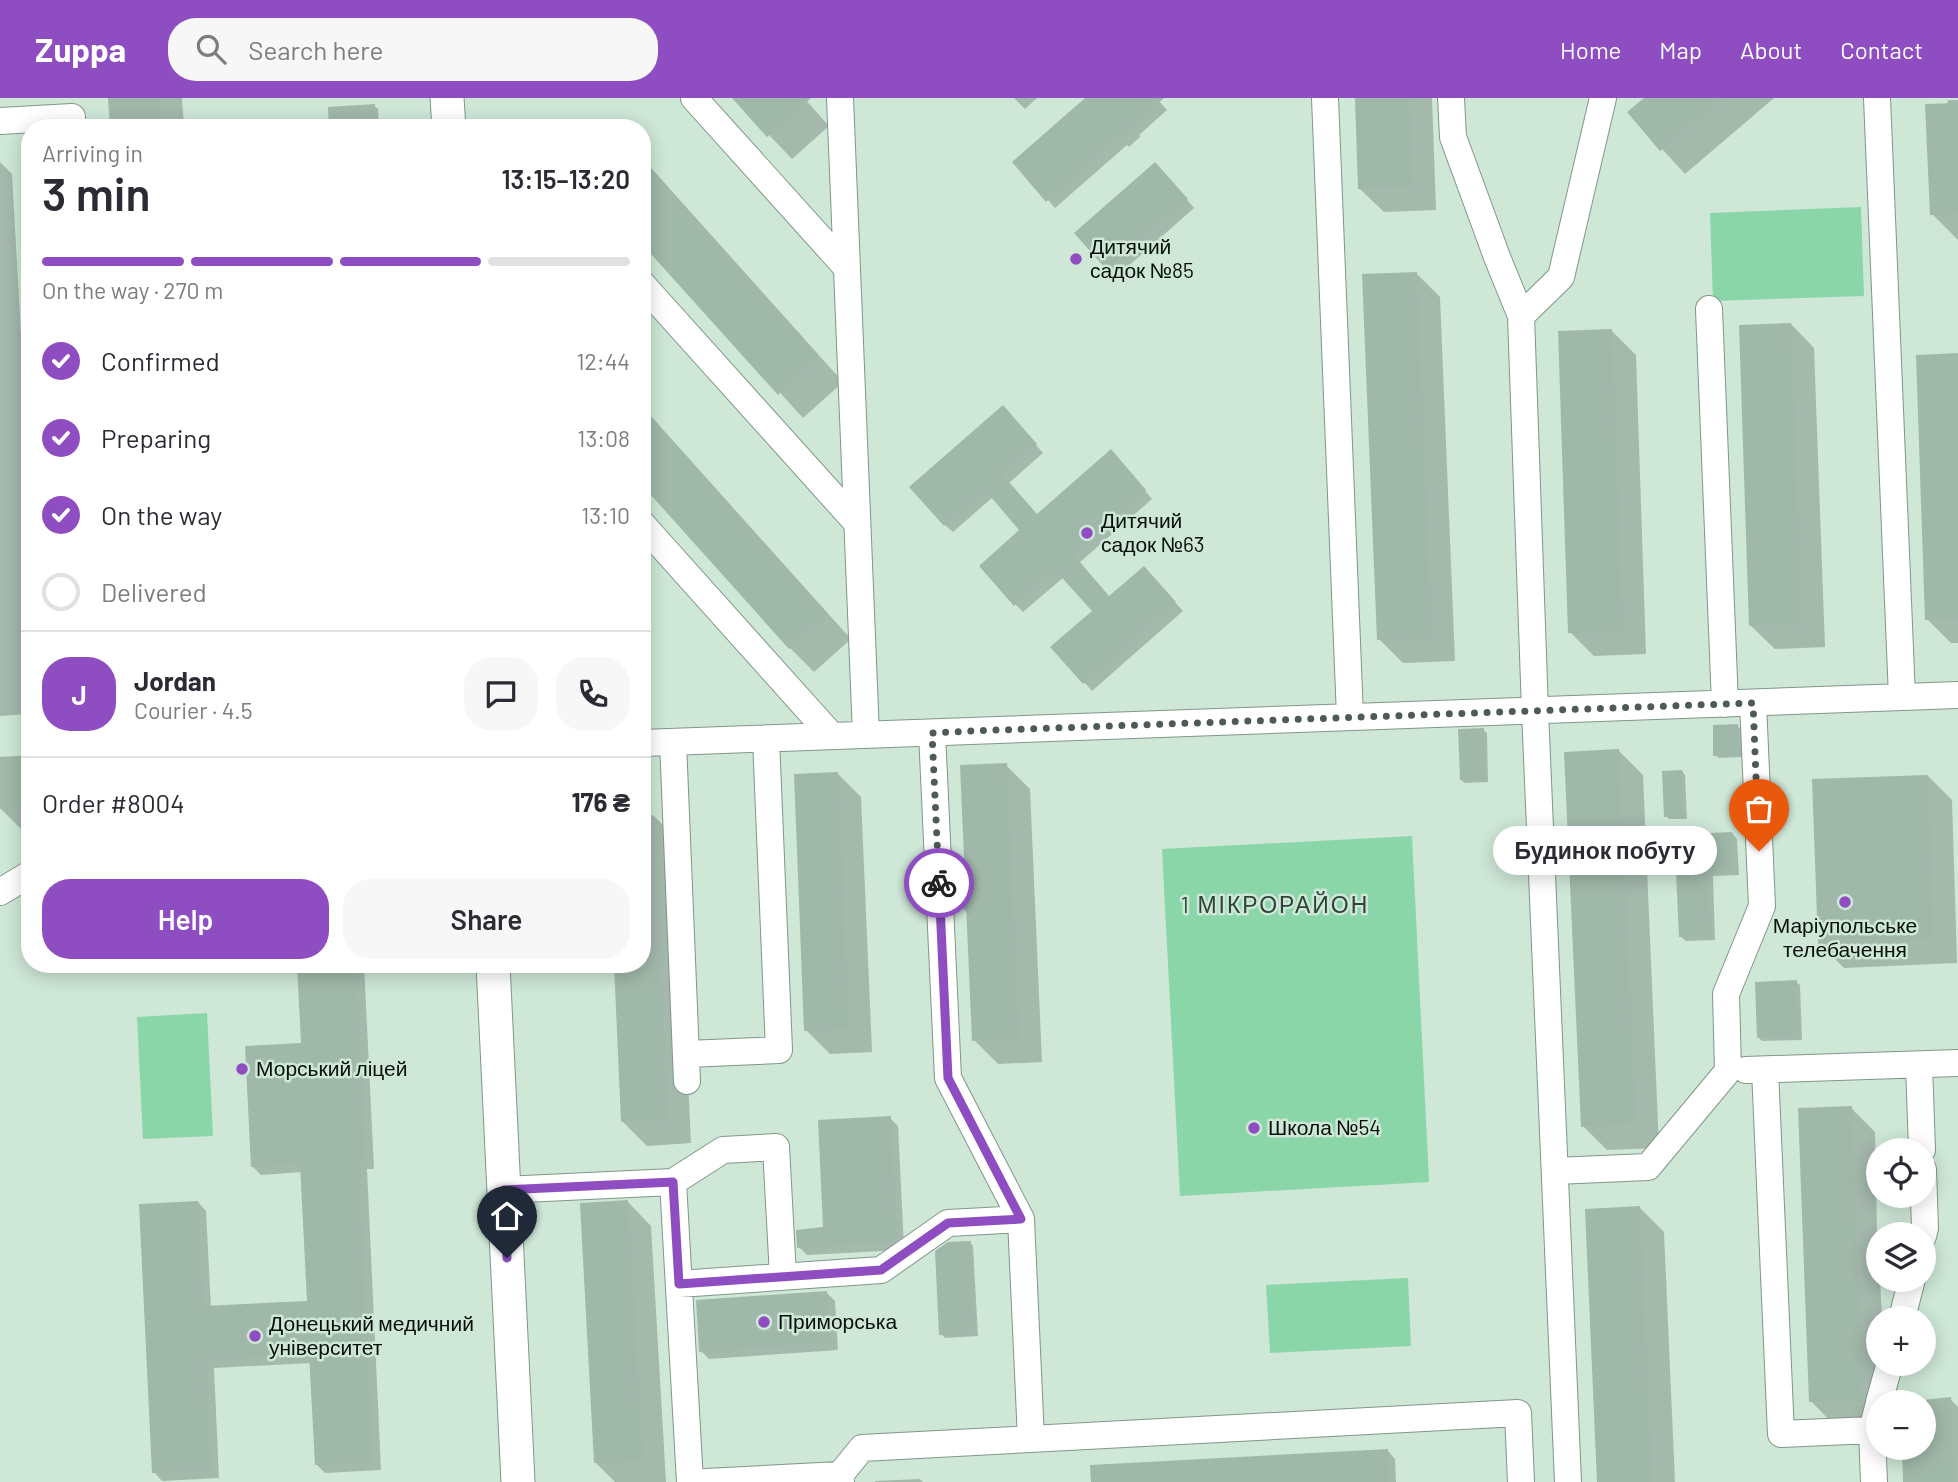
<!DOCTYPE html>
<html lang="en">
<head>
<meta charset="utf-8">
<style>
	body { margin:0; font-family:Barlow,sans-serif; background:#f7f7f7; color:#2b2b33; height:100vh; display:flex; flex-direction:column; font-size:26px; white-space:nowrap }
	* { box-sizing:border-box; margin:0 }
	p { font-size:23px; color:#7c7c81 }
	.icon { flex:none; width:38px; height:38px; fill:none; stroke:currentColor; stroke-width:2; stroke-linecap:round; stroke-linejoin:round }
	.map { position:relative; flex:1; overflow:hidden }
	.side { position:absolute; left:21px; top:21px; width:630px; height:854px; display:flex; flex-direction:column; background:#fff; border-radius:28px; box-shadow:0 4px 18px #0003 }
	.side>* { flex:none }
	.controls { position:absolute; left:1866px; top:1040px; display:grid; gap:14px }
	.controls a { display:grid; place-items:center; width:70px; height:70px; border-radius:50%; background:#fff; box-shadow:0 4px 18px #0003; font-size:35px }
	.pin { position:absolute; display:grid; place-items:center; width:60px; height:60px; color:#fff; margin:-72px -30px; border-radius:50% 50% 50% 0; rotate:-45deg; box-shadow:0 0 7px #0007 }
	.pin .icon { rotate:45deg }
	.courier { position:absolute; display:grid; place-items:center; width:70px; height:70px; margin:-35px; border:5px solid #8e4dc1; border-radius:50%; background:#fff; color:#222; box-shadow:0 2px 9px #0007 }
	.bubble { position:absolute; height:49px; border-radius:24px; background:#fff; box-shadow:0 4px 18px #0003; font-size:23px; font-weight:600; line-height:49px; text-align:center }
	.summary em { font-style:normal; font-weight:600 }
	.summary div { display:flex; flex-direction:column-reverse }
	.summary { display:flex; align-items:center; justify-content:space-between; height:119px; padding:0 21px }
	h1 { font-size:46px; font-weight:600; line-height:52px }
	.bar { display:grid; grid-template-columns:repeat(4,1fr); gap:10px 7px; align-content:center; height:84px; padding:0 21px }
	.bar i { height:9px; border-radius:5px; background:#e1e1e2 }
	.bar .on { background:#8e4dc1 }
	.bar p { grid-column:span 4 }
	.line { display:flex; align-items:center; gap:18px; padding:0 21px; border-top:2px solid #e1e1e2 }
	.line div { flex:1 }
	.round { display:grid; place-items:center; flex:none; width:74px; height:74px; border-radius:28px; background:#f7f7f7 }
	ol { padding:0 21px; list-style:none }
	li { display:flex; align-items:center; gap:21px; height:77px }
	li p { margin-inline-start:auto }
	li .icon { padding:7px; border-radius:50%; background:#8e4dc1; color:#fff; stroke-width:4 }
	li:last-child { color:#7c7c81 }
	li i { width:38px; height:38px; border:4px solid #e1e1e2; border-radius:50% }
	.button { display:flex; gap:14px; margin-top:auto; padding:14px 21px }
	.button a { flex:1; height:80px; border-radius:28px; background:#8e4dc1; color:#fff; font-size:28px; font-weight:600; line-height:80px; text-align:center }
	.button a+a { background:#f7f7f7; color:#2b2b33 }
	header { display:flex; align-items:center; gap:42px; box-sizing:border-box; height:98px; padding:0 35px; background:#8e4dc1; color:#fff }
	header strong { font-size:33px }
	nav { display:flex; gap:38px; margin-inline-start:auto; font-size:24px }
	.search { width:490px; height:63px; background:#f7f7f7; display:flex; align-items:center; gap:18px; box-sizing:border-box; padding:0 24px; border-radius:28px; color:#7c7c81; font-size:26px }
	.map>svg:first-child { display:block }
	.green { fill:#8bd6a9 }
	.shadow { fill:#0003 }
	.building { fill:#a0b8a9 }
	.lines { fill:none; stroke-linecap:round; stroke-linejoin:round }
	.minor-casing { stroke:#809788; stroke-width:28 }
	.major-casing { stroke:#809788; stroke-width:35 }
	.minor { stroke:#fff; stroke-width:26 }
	.major { stroke:#fff; stroke-width:33 }
	.done { stroke:#4d5b52; stroke-width:7; stroke-dasharray:0 12.6 }
	.route { stroke:#8e4dc1; stroke-width:9 }
	.poi-dot { fill:#8e4dc1; stroke:#cee7d7; stroke-width:2.5 }
	.labels { text-anchor:middle; stroke-width:5; stroke-linejoin:round; paint-order:stroke }
	.poi-label { font-size:21px; fill:#08100b; stroke:#cee7d7; text-anchor:start }
	.neighbourhood-label { font-size:23px; letter-spacing:2px; fill:#2f4438; stroke:#cee7d7 }
</style>
</head>
<body>
<header>
<strong>Zuppa</strong>
<div class="search"><svg class="icon" aria-label="search" viewBox="0 0 24 24"><circle cx="10" cy="10" r="6"/><path d="M15 15l6 6"/></svg>Search here</div>
<nav><a>Home</a><a>Map</a><a>About</a><a>Contact</a></nav>
</header>
<div class="map">
<svg width="1958" height="1384" viewBox="0 0 1958 1384">
	<rect width="100%" height="100%" fill="#cee7d7"/>
	<path class="green" d="M1861 109 1864 198 1713 203 1710 115Z
		M1412 738 1429 1084 1180 1098 1162 751Z
		M207 915 213 1038 143 1041 137 919Z
		M1408 1180 1411 1248 1270 1255 1266 1187Z"/>
	<path class="shadow" d="M110 0H182L184 30H112Z
		M734 0H804L829 28 792 61Z
		M1014 0H1037L1025 11Z
		M1085 0H1156L1167 12 1139 37 1141 38 1129 49 1127 47 1055 110 1048 102Z
		M1356 0H1432L1436 112 1384 114 1360 91Z
		M1646 0H1774L1685 76 1629 15Z
		M1948 2H1958V142L1932 116Z
		M374 8 378 11 379 30H331Z
		M642 60 843 284 803 320 642 143Z
		M0 64 12 76 30 397V616L0 618Z
		M1163 74 1194 110 1116 179 1076 135Z
		M1416 175 1440 199 1455 563 1403 565 1379 541Z
		M1791 226 1814 250 1825 549 1775 551 1751 528Z
		M1612 233 1636 257 1646 556 1594 558 1570 534Z
		M1958 257V545H1951L1927 521Z
		M642 309 851 541 814 574 790 550Z
		M1010 317 1043 355 1009 385 1037 418 1118 361 1152 401 1079 465 1109 500 1151 478 1183 513 1092 593 1053 549 1094 513 1064 479 1023 514 1015 506 1022 432 993 399 953 434 945 427Z
		M1737 628 1741 631 1742 659 1719 660 1715 657Z
		M1483 632 1487 635 1488 684 1465 685 1461 682Z
		M1619 653 1643 677 1659 1050 1607 1052 1583 1028Z
		M30 659V734H24L0 710V660Z
		M1006 667 1030 691 1042 964 998 966 974 942 969 816 957 805 967 784Z
		M1682 673 1685 677 1687 721H1669L1666 718Z
		M837 675 861 699 872 954 830 956 806 932Z
		M1928 678 1952 702 1957 865 1844 870 1820 846Z
		M653 717 677 741 691 1045 647 1048 623 1024 642 866V718Z
		M1732 735 1737 741 1739 777 1713 778 1715 842 1686 843 1680 838 1690 775Z
		M919 787 926 790 927 810 920 807Z
		M299 866H364L374 1071H367L381 1372 325 1375 316 1366 311 1265 214 1270 219 1380 162 1383 154 1374 198 1104 206 1113 211 1210 308 1205 302 1074 261 1077 252 1068 303 947Z
		M1796 884 1800 887 1802 942 1762 943 1759 940Z
		M1851 1010 1875 1034 1878 1181H1880L1882 1220H1878V1325L1834 1327 1811 1303Z
		M890 1020 898 1028 904 1149 901 1152 807 1157 799 1149 825 1130Z
		M628 1104 651 1128 666 1384H615L596 1365Z
		M1640 1110 1664 1134 1675 1384H1598Z
		M970 1145 973 1148 978 1238 945 1240 941 1236Z
		M827 1195 835 1203 838 1252 709 1261 701 1253Z
		M1950 1301 1958 1309V1384H1905Z
		M1388 1353 1395 1361 1396 1384H1124Z
		M920 1381 923 1384H875V1383Z"/>
	<path class="building" d="M108 0H160L162 30H110Z
		M732 0H811L767 39Z
		M1085 0H1164L1046 104 1012 64Z
		M1355 0H1409L1413 89 1358 91Z
		M1644 0H1723L1660 53 1627 14Z
		M1958 5V115L1930 117 1925 6Z
		M375 6 376 30H329L328 9Z
		M642 60 820 259 778 297 642 146Z
		M1155 64 1188 101 1107 172 1074 135Z
		M1417 174 1432 540 1377 542 1362 176Z
		M1791 225 1802 526 1749 528 1739 227Z
		M1612 231 1623 533 1568 535 1558 233Z
		M1958 255V521L1925 522 1916 257Z
		M1003 307 1037 346 1002 376 1037 416 1111 351 1146 392 1073 456 1109 498 1144 468 1176 504 1083 586 1050 549 1092 513 1055 472 1014 508 979 468 1019 432 985 392 944 428 909 389Z
		M642 308 828 516 789 551 642 387Z
		M1738 626 1740 657 1713 658V627Z
		M1484 630 1486 681 1460 682 1458 631Z
		M1619 651 1636 1026 1581 1029 1564 654Z
		M30 657V709L0 711V659Z
		M1007 665 1019 941 972 943 966 806H956L955 783H965L960 667Z
		M1682 672 1684 718 1664 719 1662 673Z
		M838 674 849 931 804 933 794 676Z
		M1928 677 1934 842 1818 846 1812 681Z
		M1732 734 1734 772 1708 773 1711 837 1679 839 1676 774H1688L1687 736Z
		M297 866H356L366 1062 359 1063 373 1364 315 1367 309 1256 206 1262 211 1372 152 1375 139 1106 198 1103 203 1208 307 1203 300 1066 251 1069 245 948 301 945Z
		M614 866H661L668 1022 621 1024Z
		M1797 882 1799 939 1757 940 1755 884Z
		M1852 1008 1862 1304H1809L1798 1010Z
		M891 1018 897 1141 893 1144 797 1150 796 1132 823 1129 818 1022Z
		M628 1102 643 1363 594 1365 580 1105Z
		M1640 1108 1652 1384H1597L1585 1111Z
		M971 1143 975 1235 939 1237 935 1153 948 1144Z
		M827 1193 831 1245 699 1254 696 1202Z
		M1951 1299 1955 1384H1903L1902 1349H1923V1302Z
		M1388 1351 1390 1384H1091L1090 1367Z"/>
	<g class="lines">
		<g class="minor-casing">
			<path id="minor" d="M694 0 847 170
				M840 0 866 637
				M1325 0 1350 619
				M1451 0 1453 39 1497 159 1521 218 1535 613 1568 1384
				M1877 0 1902 599
				M0 23 72 19
				M642 186 857 425
				M1709 211 1725 606
				M1521 218 1561 179 1603 0
				M642 426 832 638
				M932 635 948 980 1021 1121 1031 1341
				M673 644 687 983
				M642 645 1958 597
				M0 794 30 776
				M687 956 779 952 766 641
				M1919 967 1922 1052
				M1746 972 1958 965
				M1765 972 1781 1336 1872 1332
				M1923 1072 1925 1130 1923 1138
				M1555 1073 1648 1069 1728 973 1726 896 1762 808 1753 605
				M673 1084 690 1384
				M504 1092 673 1084 723 1052 776 1049 783 1178
				M679 1186 881 1172 948 1125 1021 1121
				M1902 1220 1912 1181
				M1879 1304 1890 1265
				M706 1384 840 1377
				M841 1384 840 1377 862 1350 1518 1315 1521 1384
				M1874 1384 1872 1332 1878 1309"/>
		</g>
		<g class="major-casing">
			<path id="major" d="M447 0 449 30
				M493 866 518 1384"/>
		</g>
		<use href="#minor" class="minor"/>
		<use href="#major" class="major"/>
	</g>
	<g class="lines">
		<path class="done" d="M939 785 932 635 971 633 1753 605 1759 753"/>
		<path class="route" d="M507 1160 504 1092 673 1084 679 1186 881 1172 948 1125 1021 1121 948 980 939 785"/>
	</g>
	<g class="poi-dot">
		<circle cx="1076" cy="161" r="7"/>
		<circle cx="1087" cy="435" r="7"/>
		<circle cx="1845" cy="804" r="7"/>
		<circle cx="242" cy="971" r="7"/>
		<circle cx="1254" cy="1030" r="7"/>
		<circle cx="764" cy="1224" r="7"/>
		<circle cx="255" cy="1238" r="7"/>
	</g>
	<g class="labels">
		<g class="poi-label">
			<text x="1090" y="156">Дитячий<tspan x="1090" dy="24">садок №85</tspan></text>
			<text x="1101" y="430">Дитячий<tspan x="1101" dy="24">садок №63</tspan></text>
			<text x="1845" y="835" text-anchor="middle">Маріупольське<tspan x="1845" dy="24">телебачення</tspan></text>
			<text x="256" y="978">Морський ліцей</text>
			<text x="1268" y="1037">Школа №54</text>
			<text x="778" y="1231">Приморська</text>
			<text x="269" y="1233">Донецький медичний<tspan x="269" dy="24">університет</tspan></text>
		</g>
		<g class="neighbourhood-label">
			<text x="1275" y="815">1 МІКРОРАЙОН</text>
		</g>
	</g>
</svg>
<div class="controls">
<a><svg class="icon" aria-label="locate" viewBox="0 0 24 24"><circle cx="12" cy="12" r="6"/><path d="M12 2v4M12 18v4M2 12h4M18 12h4"/></svg></a>
<a><svg class="icon" aria-label="layers" viewBox="0 0 24 24"><path d="M12 4l9 5-9 5-9-5zM3 14l9 5 9-5"/></svg></a>
<a>+</a>
<a>−</a>
</div>
<div class="pin" style="left:1759px;top:753px;background:#ea580c"><svg class="icon" aria-label="bag" viewBox="0 0 24 24"><path d="M5 8h14l-1 12H6zM9 8a3 3 0 0 1 6 0"/></svg></div>
<div class="pin" style="left:507px;top:1160px;background:#1f2937"><svg class="icon" aria-label="home" viewBox="0 0 24 24"><path d="M3 11l9-7 9 7M6 9v11h12V9"/></svg></div>
<div class="courier" style="left:939px;top:785px"><svg class="icon" aria-label="bike" viewBox="0 0 24 24"><circle cx="6" cy="16" r="4"/><circle cx="18" cy="16" r="4"/><path d="M6 16l4-8h5l3 8M10 8l3 8H6M13 5h3"/></svg></div>
<div class="bubble" style="left:1493px;top:728px;width:224px">Будинок побуту</div>
<section class="side">
<div class="summary"><div><h1>3 min</h1><p>Arriving in</p></div><em>13:15–13:20</em></div>
<div class="bar"><i class="on"></i><i class="on"></i><i class="on"></i><i></i><p>On the way · 270 m</p></div>
<ol>
<li><svg class="icon" aria-label="check" viewBox="0 0 24 24"><path d="M5 12l5 5 9-10"/></svg>Confirmed<p>12:44</p></li>
<li><svg class="icon" aria-label="check" viewBox="0 0 24 24"><path d="M5 12l5 5 9-10"/></svg>Preparing<p>13:08</p></li>
<li><svg class="icon" aria-label="check" viewBox="0 0 24 24"><path d="M5 12l5 5 9-10"/></svg>On the way<p>13:10</p></li>
<li><i></i>Delivered</li>
</ol>
<div class="line" style="height:126px"><b class="round" style="background:#8e4dc1;color:#fff">J</b><div><b>Jordan</b><p>Courier · 4.5</p></div><a class="round"><svg class="icon" aria-label="chat" viewBox="0 0 24 24"><path d="M4 5h16v11H9l-5 4z"/></svg></a><a class="round"><svg class="icon" aria-label="phone" viewBox="0 0 24 24"><path d="M5 4h4l2 5-3 2q2 4 5 5l2-3 5 2v4C11 20 4 13 5 4z"/></svg></a></div>
<div class="line" style="height:91px"><div>Order #8004</div><b>176 ₴</b></div>
<div class="button"><a>Help</a><a>Share</a></div>
</section>
</div>
</body>
</html>
